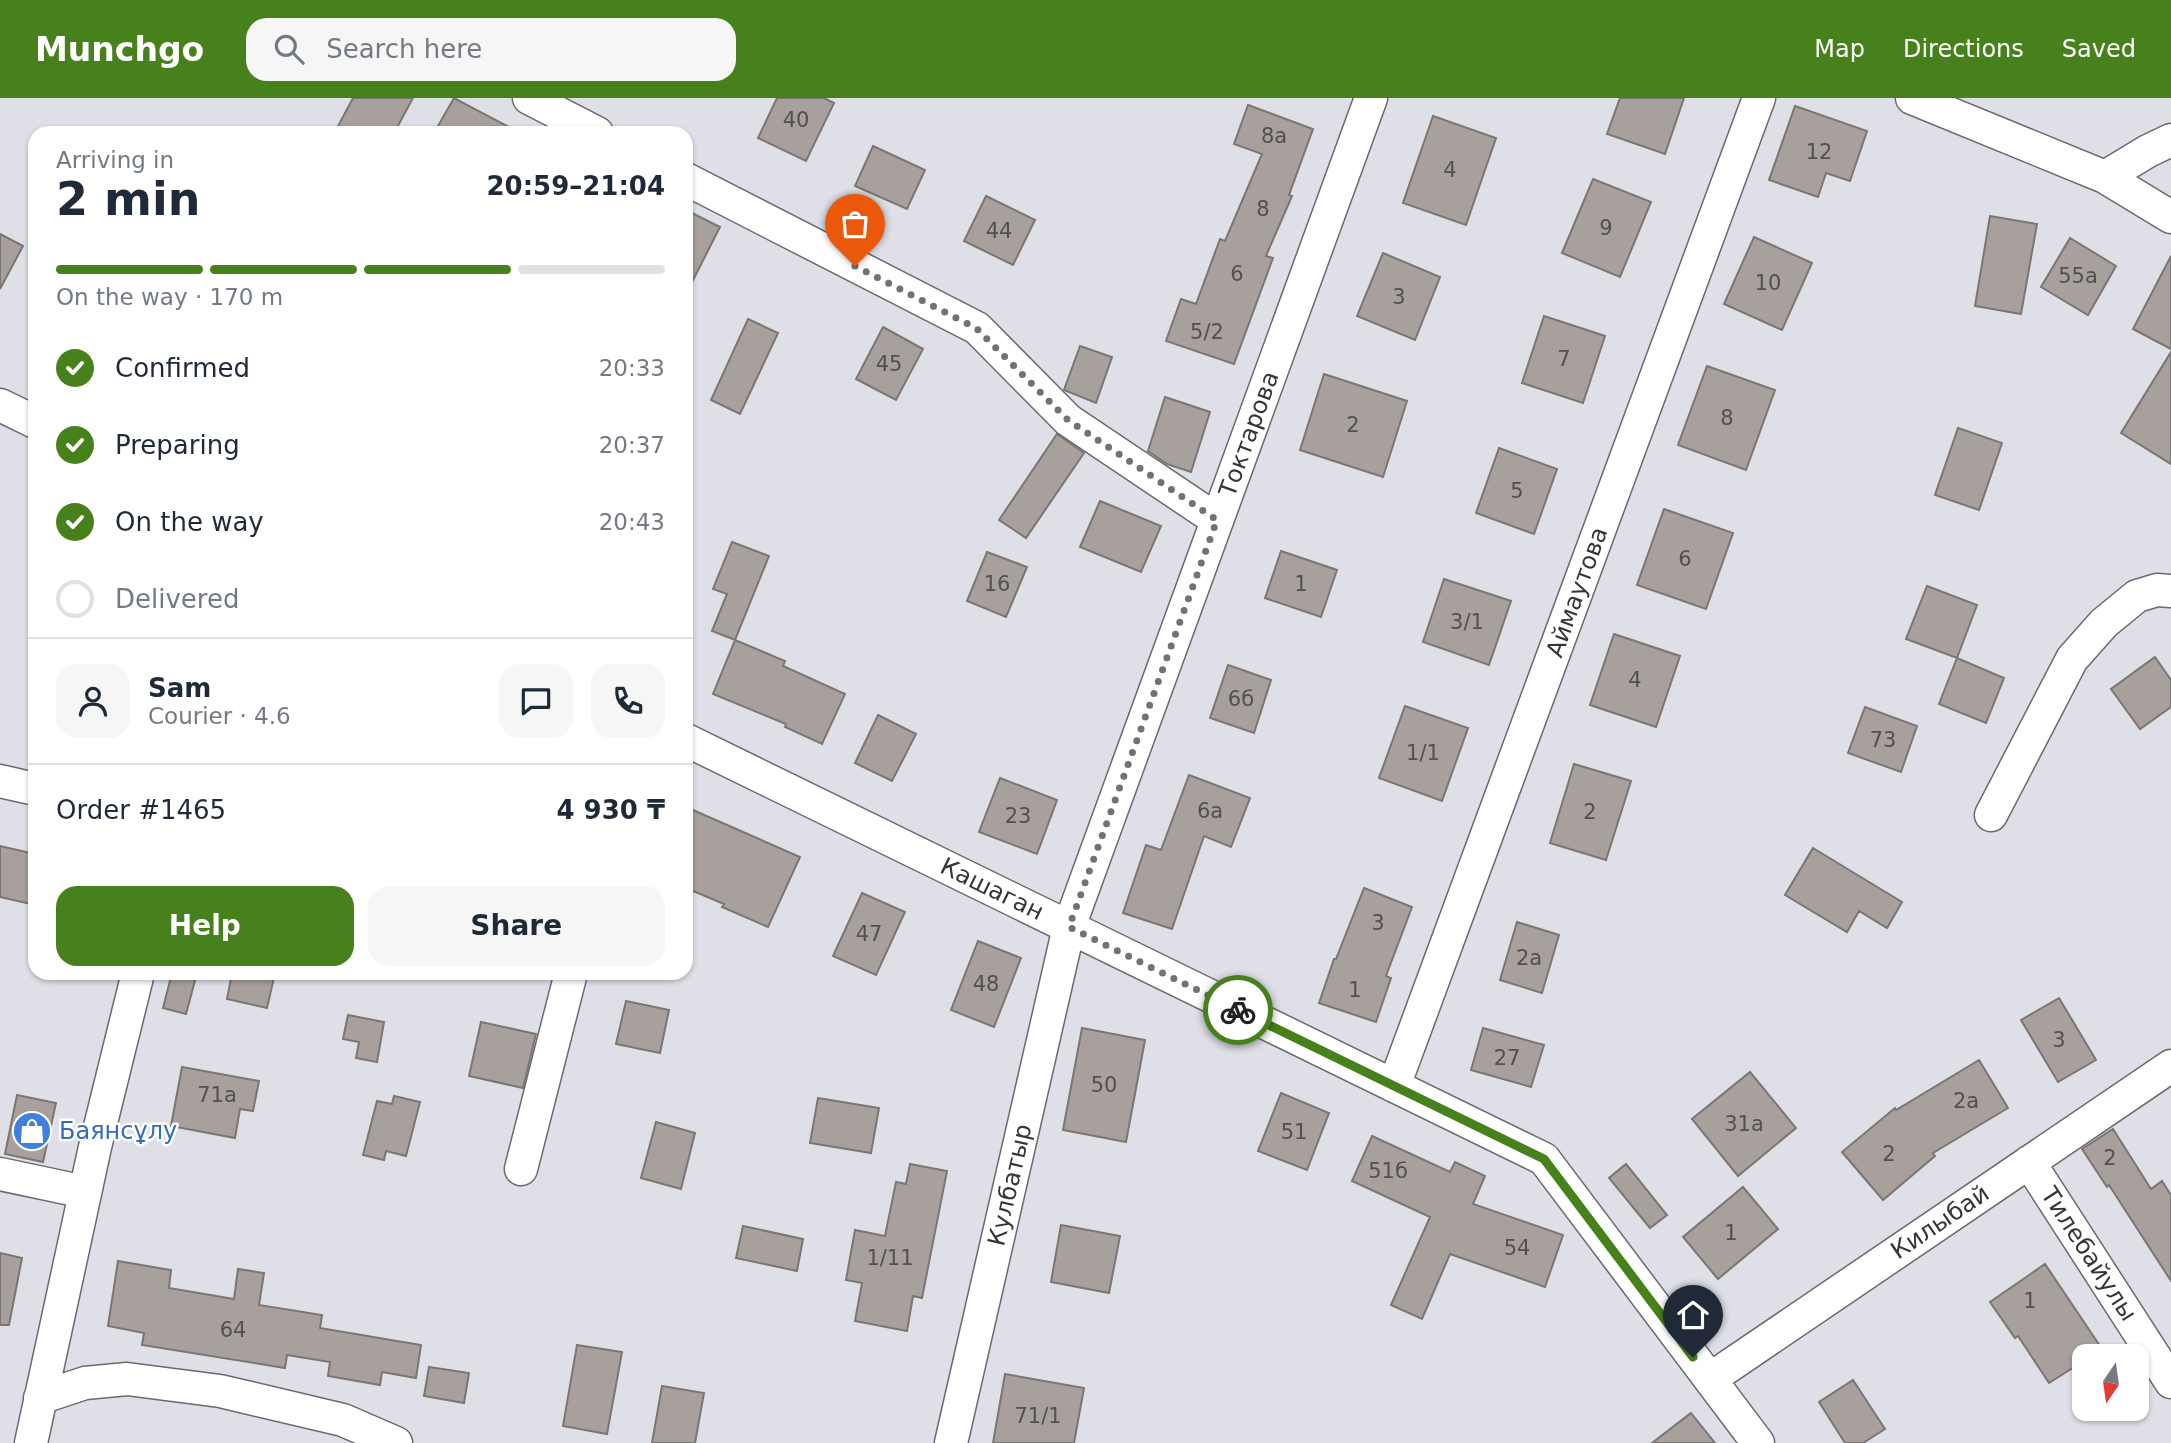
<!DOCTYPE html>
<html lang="en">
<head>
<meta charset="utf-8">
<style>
	body { margin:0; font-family:"DejaVu Sans",sans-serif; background:#f6f6f7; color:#1f2937; height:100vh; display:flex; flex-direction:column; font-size:26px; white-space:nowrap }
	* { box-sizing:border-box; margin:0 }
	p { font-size:23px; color:#747a83 }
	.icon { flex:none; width:38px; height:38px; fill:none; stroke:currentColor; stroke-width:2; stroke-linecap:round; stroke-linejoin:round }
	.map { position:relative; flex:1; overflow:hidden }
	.side { position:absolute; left:28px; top:28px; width:665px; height:854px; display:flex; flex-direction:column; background:#fff; border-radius:21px; box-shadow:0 2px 5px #0004 }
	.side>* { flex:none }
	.needle { width:46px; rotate:193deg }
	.controls { position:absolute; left:2072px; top:1246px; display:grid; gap:14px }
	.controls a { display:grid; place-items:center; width:77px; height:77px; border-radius:14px; background:#fff; box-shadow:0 2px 5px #0004; font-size:35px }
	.pin { position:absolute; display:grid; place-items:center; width:60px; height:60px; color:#fff; margin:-72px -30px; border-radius:50% 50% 50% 0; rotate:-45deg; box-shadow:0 0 7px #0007 }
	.pin .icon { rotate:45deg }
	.courier { position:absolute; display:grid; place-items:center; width:70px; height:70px; margin:-35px; border:5px solid #47811b; border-radius:50%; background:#fff; color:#222; box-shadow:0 2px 9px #0007 }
	.head em { font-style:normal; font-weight:700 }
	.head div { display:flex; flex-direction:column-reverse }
	.head { display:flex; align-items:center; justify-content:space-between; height:119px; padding:0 28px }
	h1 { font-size:46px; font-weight:700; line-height:52px }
	.bar { display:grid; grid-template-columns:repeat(4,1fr); gap:10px 7px; align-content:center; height:84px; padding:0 28px }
	.bar i { height:9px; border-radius:5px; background:#e0e1e3 }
	.bar .on { background:#47811b }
	.bar p { grid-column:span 4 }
	.line { display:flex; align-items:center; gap:18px; padding:0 28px; border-top:2px solid #e0e1e3 }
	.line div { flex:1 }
	.round { display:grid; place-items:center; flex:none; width:74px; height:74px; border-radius:21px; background:#f6f6f7 }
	ol { padding:0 28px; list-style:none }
	li { display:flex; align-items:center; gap:21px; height:77px }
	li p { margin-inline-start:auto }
	li .icon { padding:7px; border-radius:50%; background:#47811b; color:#fff; stroke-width:4 }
	li:last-child { color:#747a83 }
	li i { width:38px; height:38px; border:4px solid #e0e1e3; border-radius:50% }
	.primary-button { display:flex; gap:14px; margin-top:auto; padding:14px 28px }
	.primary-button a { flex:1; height:80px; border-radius:21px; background:#47811b; color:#fff; font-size:28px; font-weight:700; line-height:80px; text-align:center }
	.primary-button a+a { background:#f6f6f7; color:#1f2937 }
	header { display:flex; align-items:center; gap:42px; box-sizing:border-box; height:98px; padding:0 35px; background:#47811b; color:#fff }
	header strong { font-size:33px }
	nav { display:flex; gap:38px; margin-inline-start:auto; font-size:24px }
	.search { width:490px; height:63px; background:#f6f6f7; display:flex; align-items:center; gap:18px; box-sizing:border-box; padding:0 24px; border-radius:21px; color:#747a83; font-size:26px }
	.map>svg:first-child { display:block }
	.building { fill:#a7a09c; stroke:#7c7672; stroke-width:2 }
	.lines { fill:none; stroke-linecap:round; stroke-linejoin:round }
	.minor-casing { stroke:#696970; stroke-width:35 }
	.minor { stroke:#fff; stroke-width:32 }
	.done { stroke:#717276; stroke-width:7; stroke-dasharray:0 12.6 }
	.route { stroke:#47811b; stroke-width:9 }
	.labels { text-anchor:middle; stroke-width:5; stroke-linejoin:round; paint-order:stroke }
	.number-label { font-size:21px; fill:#525052 }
	.street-label { font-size:24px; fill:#363639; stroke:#fff }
	.shop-label { font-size:24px; fill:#366cbe; stroke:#fff; text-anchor:start }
</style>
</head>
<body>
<header>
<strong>Munchgo</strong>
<div class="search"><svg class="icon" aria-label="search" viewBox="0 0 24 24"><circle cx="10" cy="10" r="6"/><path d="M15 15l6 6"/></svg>Search here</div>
<nav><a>Map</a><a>Directions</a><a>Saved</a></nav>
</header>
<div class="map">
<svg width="2171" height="1345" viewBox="0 0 2171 1345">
	<rect width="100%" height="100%" fill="#dfe0e7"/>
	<path class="building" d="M353 0H413L394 35H351L338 28Z
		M454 0 520 35H434Z
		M777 0H824L834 5 806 63 758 40Z
		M1620 0H1684L1665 56 1607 36Z
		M1248 7 1313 31 1289 97 1292 98 1266 158 1273 160 1234 266 1166 243 1181 201 1196 206 1220 141 1225 143 1262 56 1234 46Z
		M1795 8 1867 33 1850 83 1826 75 1818 99 1769 82Z
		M1433 18 1496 40 1466 127 1403 105Z
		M873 48 925 72 907 111 855 88Z
		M1593 81 1651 104 1620 179 1562 155Z
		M986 98 1035 122 1013 167 964 143Z
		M686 112 720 129 686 196Z
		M1990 118 2037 126 2021 216 1975 208Z
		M0 136 23 148 0 191Z
		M1754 139 1812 165 1782 232 1724 206Z
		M2070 140 2116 168 2088 217 2041 189Z
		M1383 155 1440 179 1415 242 1357 218Z
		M2171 158V251L2133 231Z
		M1544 218 1605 238 1583 305 1522 285Z
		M748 221 778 235 740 316 711 302Z
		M883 229 923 251 896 302 856 281Z
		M1080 248 1112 259 1096 305 1064 292Z
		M2171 254V366L2121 335Z
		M1707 268 1775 292 1746 372 1678 347Z
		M1324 276 1407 303 1383 379 1300 352Z
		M1165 299 1210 314 1191 374 1167 366 1148 353Z
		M1958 330 2002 345 1979 412 1935 397Z
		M1057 336 1084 355 1026 440 999 422Z
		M1499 350 1557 371 1534 436 1476 415Z
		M1100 403 1161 428 1141 474 1080 449Z
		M1664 411 1733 435 1706 511 1637 487Z
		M732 444 769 458 735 542 712 533 727 496 713 491Z
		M1281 453 1337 472 1321 519 1265 500Z
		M987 454 1027 469 1006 519 967 503Z
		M1444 481 1511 503 1489 567 1423 544Z
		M1927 488 1977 507 1957 560 1906 541Z
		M1614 536 1680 558 1656 629 1590 607Z
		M735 542 785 563 783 568 845 596 822 646 785 629 786 626 713 596Z
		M2155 559 2171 582V609L2140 631 2111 591Z
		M1957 560 2004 580 1986 625 1939 606Z
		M1228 567 1271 582 1254 635 1210 620Z
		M1405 608 1468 630 1442 703 1379 680Z
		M1865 609 1917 628 1901 674 1848 655Z
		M878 617 916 636 892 683 855 665Z
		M1574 666 1631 683 1606 762 1550 745Z
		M1189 677 1250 700 1231 749 1204 738 1172 831 1123 815 1146 747 1161 752Z
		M1000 680 1057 702 1037 756 979 734Z
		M686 709 800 759 768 829 722 809 724 806 686 790Z
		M0 748 35 756V807L0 799Z
		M1813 750 1902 804 1887 830 1859 813 1847 834 1785 797Z
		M1364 790 1412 809 1386 878 1391 880 1376 924 1319 905 1334 861H1336Z
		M862 795 905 814 876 877 833 858Z
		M1517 824 1559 837 1542 895 1500 882Z
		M978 843 1021 860 994 929 951 912Z
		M172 875H197L186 916 163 910Z
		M232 875H275L267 910 227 901Z
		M2059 900 2096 962 2058 984 2021 922Z
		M626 903 669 912 660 955 616 946Z
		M348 917 384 924 377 964 356 960 359 944 343 941Z
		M481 924 536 936 523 990 469 978Z
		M1082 930 1145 942 1126 1044 1063 1032Z
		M1483 930 1544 947 1531 989 1471 972Z
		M1979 962 2008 1010 1933 1055 1935 1058 1883 1102 1842 1054 1895 1010 1896 1012Z
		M182 969 259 983 253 1013 240 1011 235 1040 171 1028Z
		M1750 974 1796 1030 1738 1078 1692 1021Z
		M1281 995 1329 1015 1307 1072 1258 1053Z
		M17 997 56 1005 43 1064 5 1056Z
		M394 998 420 1004 406 1058 386 1053 384 1062 363 1057 377 1003 392 1006Z
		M818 1000 879 1010 871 1055 810 1045Z
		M656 1024 695 1035 681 1091 641 1080Z
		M2113 1031 2151 1091 2162 1083 2171 1097V1183L2109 1087 2107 1089 2082 1051Z
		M1372 1038 1450 1074 1455 1064 1485 1078 1473 1106 1563 1137 1545 1189 1450 1156 1422 1221 1391 1207 1430 1119 1352 1083Z
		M910 1066 947 1073 922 1200 913 1198 907 1233 855 1223 862 1185 846 1182 855 1132 885 1138 896 1084 906 1086Z
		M1626 1066 1667 1117 1650 1130 1609 1080Z
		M1743 1089 1778 1131 1718 1181 1683 1139Z
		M1061 1127 1120 1138 1109 1195 1051 1184Z
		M743 1128 803 1141 797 1173 736 1160Z
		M0 1155 22 1160 9 1227H0Z
		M118 1163 171 1172 169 1190 234 1201 238 1171 264 1175 259 1207 322 1217 320 1230 421 1247 416 1280 382 1274 380 1287 328 1278 330 1264 287 1257 285 1270 142 1247 144 1235 108 1228Z
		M2045 1166 2102 1251 2091 1258H2084V1263L2049 1285 2018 1238 2015 1240 1990 1204Z
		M577 1247 622 1254 607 1336 563 1328Z
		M429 1269 469 1275 464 1305 424 1298Z
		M1005 1276 1084 1290 1074 1345H993Z
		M1853 1282 1885 1331 1863 1345H1845L1819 1304Z
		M662 1288 704 1295 695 1345H652Z
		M1691 1315 1715 1345H1652Z"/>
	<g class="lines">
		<g class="minor-casing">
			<path id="minor" d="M529 0 597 35
				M1912 0 2105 79 2171 119
				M2105 79 2148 53 2171 42
				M686 81 977 230 1068 322 1217 422
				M0 307 35 324
				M686 642 1544 1061 1758 1345
				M0 683 35 691
				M1991 717 2072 561 2104 525 2137 498 2157 492 2171 493
				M1394 988 1759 0
				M2029 1064 2171 1284
				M521 1071 571 875
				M0 1076 85 1094
				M1710 1281 2171 968
				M40 1300 85 1285 127 1281 220 1293 343 1322 396 1345
				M31 1345 95 1049 138 875
				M951 1345 1069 829 1371 0"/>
		</g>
		<use href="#minor" class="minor"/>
	</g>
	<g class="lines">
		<path class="done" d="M855 168 976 230 1068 322 1217 422 1069 829 1238 912"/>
		<path class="route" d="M1238 912 1544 1061 1693 1259"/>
	</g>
	<defs>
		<g id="shop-disc" transform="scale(2.0125)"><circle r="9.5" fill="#3f7fe0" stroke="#fff"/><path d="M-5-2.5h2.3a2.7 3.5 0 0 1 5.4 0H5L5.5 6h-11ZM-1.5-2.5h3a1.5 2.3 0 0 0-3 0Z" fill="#fff"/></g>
	</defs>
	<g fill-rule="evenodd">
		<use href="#shop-disc" x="32" y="1033"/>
	</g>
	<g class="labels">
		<g class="number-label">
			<text x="796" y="29">40</text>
			<text x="1274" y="45">8а</text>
			<text x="1819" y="61">12</text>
			<text x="1450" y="79">4</text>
			<text x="1263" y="118">8</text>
			<text x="1606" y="137">9</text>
			<text x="999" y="140">44</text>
			<text x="1237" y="183">6</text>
			<text x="2078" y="185">55а</text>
			<text x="1768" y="192">10</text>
			<text x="1399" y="206">3</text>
			<text x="1207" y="241">5/2</text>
			<text x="1564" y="268">7</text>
			<text x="889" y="273">45</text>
			<text x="1727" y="327">8</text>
			<text x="1353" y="334">2</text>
			<text x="1517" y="400">5</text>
			<text x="1685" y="468">6</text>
			<text x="997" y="493">16</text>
			<text x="1301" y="493">1</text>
			<text x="1467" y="531">3/1</text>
			<text x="1635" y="589">4</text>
			<text x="1241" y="608">6б</text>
			<text x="1883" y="649">73</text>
			<text x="1423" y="662">1/1</text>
			<text x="1210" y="720">6а</text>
			<text x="1590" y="721">2</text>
			<text x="1018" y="725">23</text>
			<text x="1378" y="832">3</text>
			<text x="869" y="843">47</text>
			<text x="1529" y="867">2а</text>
			<text x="986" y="893">48</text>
			<text x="1355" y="899">1</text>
			<text x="2059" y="949">3</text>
			<text x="1507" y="967">27</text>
			<text x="1104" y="994">50</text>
			<text x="217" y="1004">71а</text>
			<text x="1966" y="1010">2а</text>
			<text x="1744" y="1033">31а</text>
			<text x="1294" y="1041">51</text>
			<text x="1889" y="1063">2</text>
			<text x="2110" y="1067">2</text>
			<text x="1388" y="1080">51б</text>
			<text x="1731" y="1142">1</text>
			<text x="1517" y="1157">54</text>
			<text x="890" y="1167">1/11</text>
			<text x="2030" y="1210">1</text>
			<text x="233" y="1239">64</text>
			<text x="1038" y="1325">71/1</text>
		</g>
		<g class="street-label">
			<text transform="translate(1249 336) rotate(-70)" y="8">Токтарова</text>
			<text transform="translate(1577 494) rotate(-70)" y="8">Аймаутова</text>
			<text transform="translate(992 791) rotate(26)" y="8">Кашаган</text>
			<text transform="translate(1010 1087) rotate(-77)" y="8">Кулбатыр</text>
			<text transform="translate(1940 1124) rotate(-34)" y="8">Килыбай</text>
			<text transform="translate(2089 1156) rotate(57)" y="8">Тилебайулы</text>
		</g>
		<g class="shop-label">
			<text x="59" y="1041">Баянсұлу</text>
		</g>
	</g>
</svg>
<div class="controls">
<a><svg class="needle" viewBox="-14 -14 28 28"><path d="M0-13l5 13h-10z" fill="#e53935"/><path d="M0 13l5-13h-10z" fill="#747a83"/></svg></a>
</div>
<div class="pin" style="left:855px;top:168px;background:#ea580c"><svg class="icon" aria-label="bag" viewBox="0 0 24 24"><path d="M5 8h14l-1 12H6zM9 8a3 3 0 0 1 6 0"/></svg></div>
<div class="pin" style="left:1693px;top:1259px;background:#1f2937"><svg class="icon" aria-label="home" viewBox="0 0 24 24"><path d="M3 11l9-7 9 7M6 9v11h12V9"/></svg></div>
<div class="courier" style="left:1238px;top:912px"><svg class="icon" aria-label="bike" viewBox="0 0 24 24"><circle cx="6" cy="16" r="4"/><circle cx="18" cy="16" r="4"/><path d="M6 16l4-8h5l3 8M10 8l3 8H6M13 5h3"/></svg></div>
<section class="side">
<div class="head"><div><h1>2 min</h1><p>Arriving in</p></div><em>20:59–21:04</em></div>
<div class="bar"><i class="on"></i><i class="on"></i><i class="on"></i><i></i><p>On the way · 170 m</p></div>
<ol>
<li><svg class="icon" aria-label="check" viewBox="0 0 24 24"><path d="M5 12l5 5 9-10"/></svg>Confirmed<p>20:33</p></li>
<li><svg class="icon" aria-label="check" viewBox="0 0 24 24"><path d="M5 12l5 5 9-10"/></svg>Preparing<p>20:37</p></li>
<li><svg class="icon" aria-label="check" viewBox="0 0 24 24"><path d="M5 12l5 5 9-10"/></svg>On the way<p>20:43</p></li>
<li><i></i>Delivered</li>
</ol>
<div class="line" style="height:126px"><a class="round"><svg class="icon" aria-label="person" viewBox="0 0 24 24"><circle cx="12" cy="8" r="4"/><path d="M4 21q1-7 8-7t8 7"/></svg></a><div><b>Sam</b><p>Courier · 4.6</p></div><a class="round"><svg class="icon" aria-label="chat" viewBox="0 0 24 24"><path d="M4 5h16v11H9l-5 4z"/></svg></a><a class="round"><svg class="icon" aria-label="phone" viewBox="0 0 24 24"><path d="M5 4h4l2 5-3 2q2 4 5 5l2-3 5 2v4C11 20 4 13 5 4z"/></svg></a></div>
<div class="line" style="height:91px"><div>Order #1465</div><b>4 930 ₸</b></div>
<div class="primary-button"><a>Help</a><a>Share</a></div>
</section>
</div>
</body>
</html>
